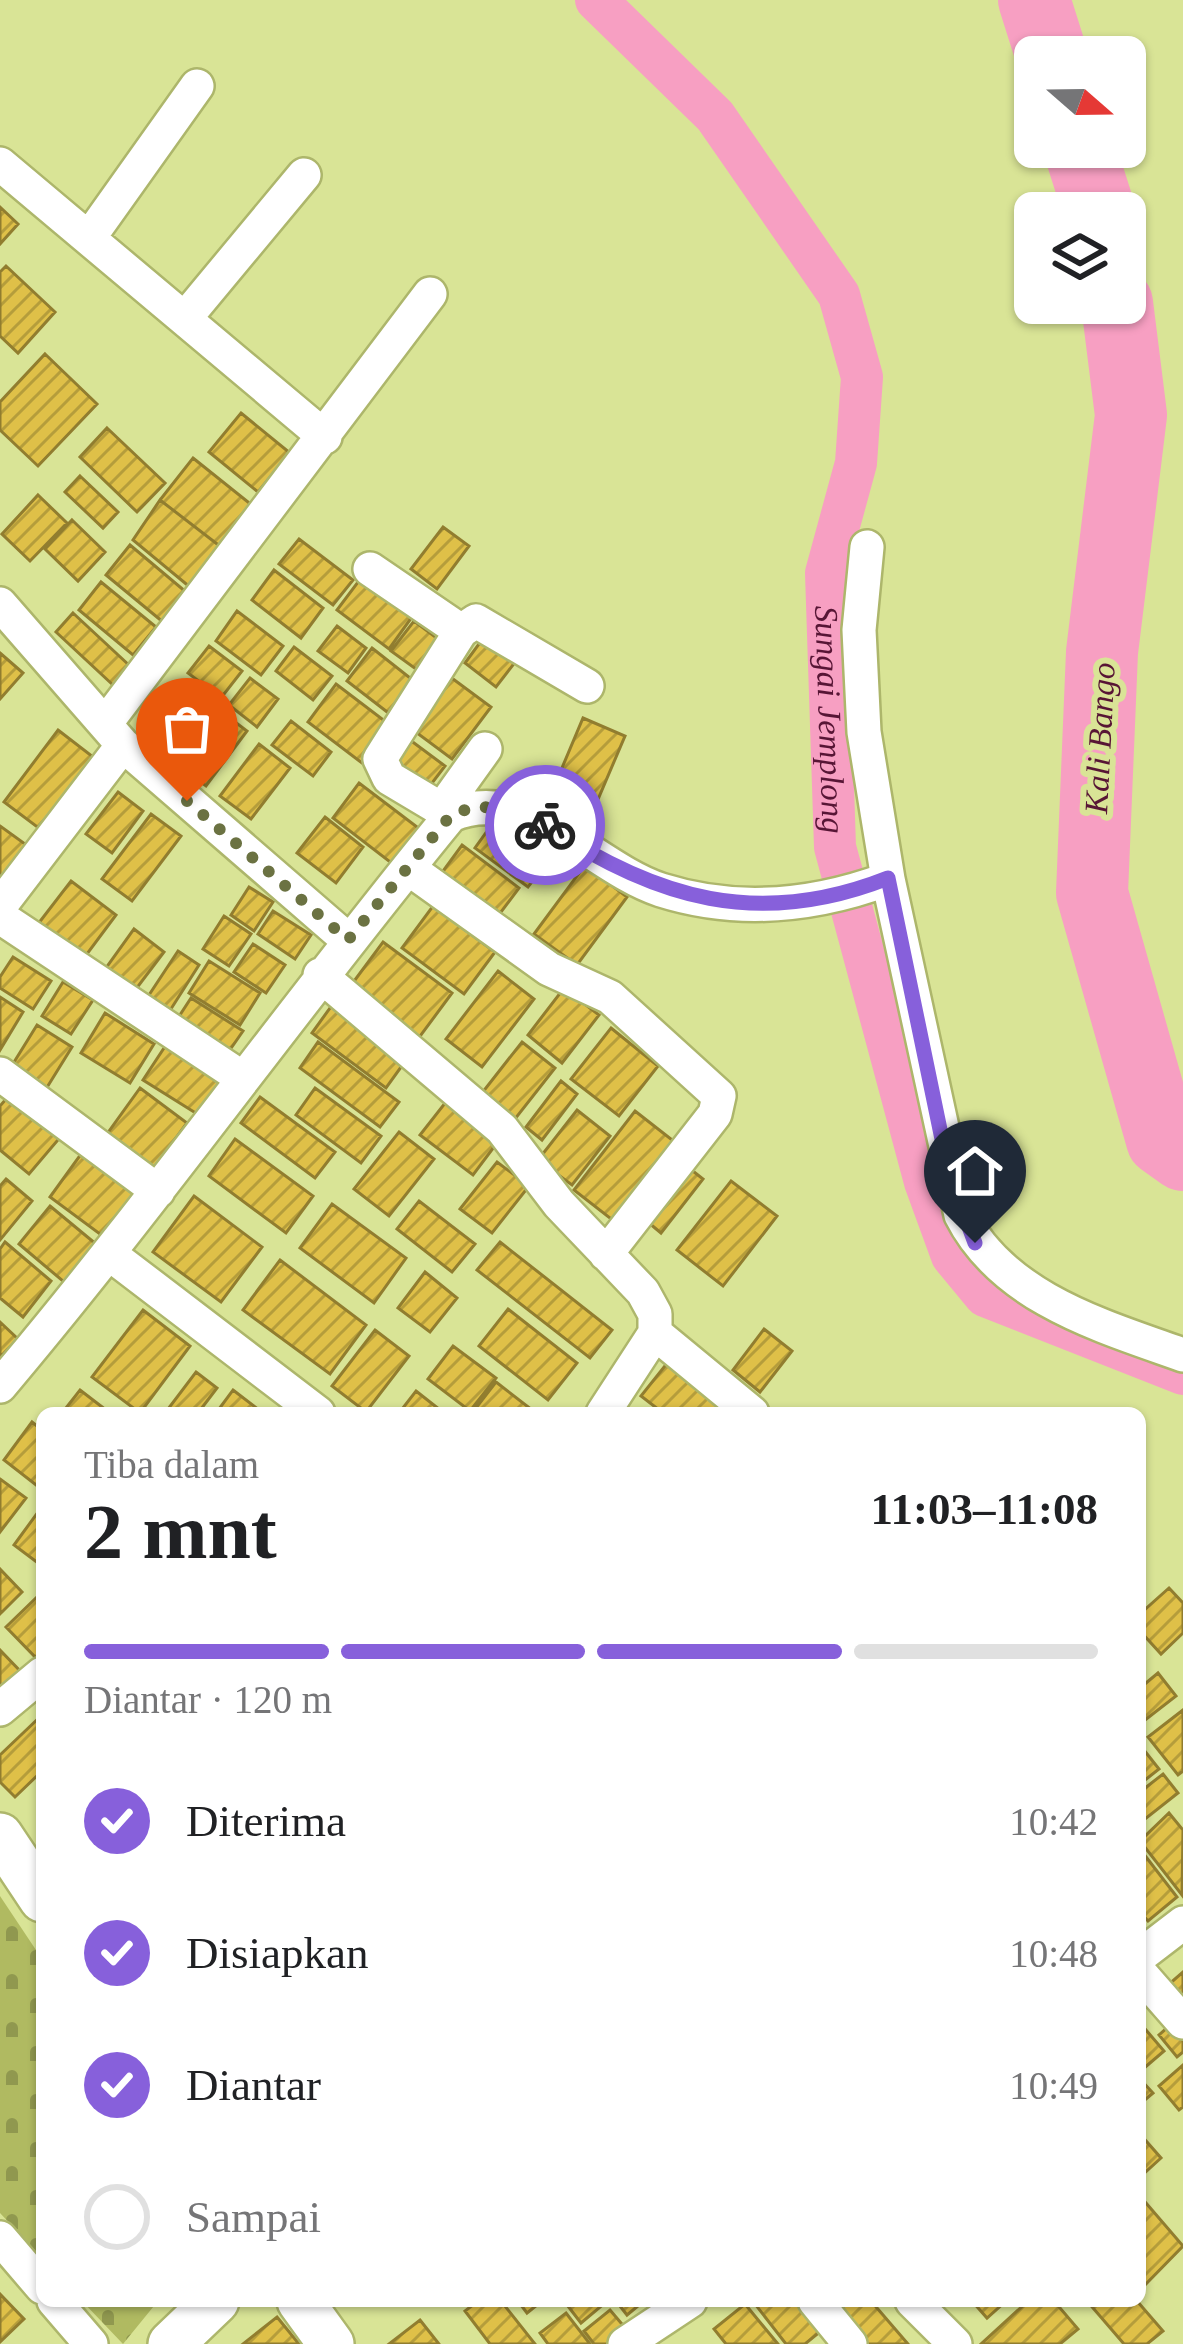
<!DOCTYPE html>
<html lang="id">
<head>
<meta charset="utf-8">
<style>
	body { margin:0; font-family:"Times New Roman",serif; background:#f6f6f6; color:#202124; height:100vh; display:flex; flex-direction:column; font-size:45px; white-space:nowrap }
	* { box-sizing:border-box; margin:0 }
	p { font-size:39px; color:#757577 }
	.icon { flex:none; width:66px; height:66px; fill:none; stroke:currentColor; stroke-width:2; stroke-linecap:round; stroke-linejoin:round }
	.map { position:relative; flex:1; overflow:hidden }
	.details { position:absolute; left:36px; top:1407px; width:1110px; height:900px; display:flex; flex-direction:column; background:#fff; border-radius:18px; box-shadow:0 3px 9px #0004 }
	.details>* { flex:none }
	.needle { width:78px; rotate:110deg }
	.fabs { position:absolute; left:1014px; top:36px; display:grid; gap:24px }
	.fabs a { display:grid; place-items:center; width:132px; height:132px; border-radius:18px; background:#fff; box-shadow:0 3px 9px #0004; font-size:60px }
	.pin { position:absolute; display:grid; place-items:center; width:102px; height:102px; color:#fff; margin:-123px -51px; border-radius:50% 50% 50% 0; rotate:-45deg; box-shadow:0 0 12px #0007 }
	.pin .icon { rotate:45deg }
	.courier { position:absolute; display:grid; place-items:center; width:120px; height:120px; margin:-60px; border:9px solid #8760db; border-radius:50%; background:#fff; color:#222; box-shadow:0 3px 15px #0007 }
	.head em { font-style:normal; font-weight:800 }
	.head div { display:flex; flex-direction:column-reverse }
	.head { display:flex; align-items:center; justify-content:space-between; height:204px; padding:0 48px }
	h1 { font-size:78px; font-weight:800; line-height:90px }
	.bar { display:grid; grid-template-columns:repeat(4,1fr); gap:18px 12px; align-content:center; height:144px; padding:0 48px }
	.bar i { height:15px; border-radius:9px; background:#e0e0e0 }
	.bar .active { background:#8760db }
	.bar p { grid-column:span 4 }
	ol { padding:0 48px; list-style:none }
	li { display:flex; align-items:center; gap:36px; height:132px }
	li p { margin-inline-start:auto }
	li .icon { padding:12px; border-radius:50%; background:#8760db; color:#fff; stroke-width:4 }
	li:last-child { color:#757577 }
	li i { width:66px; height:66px; border:6px solid #e0e0e0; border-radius:50% }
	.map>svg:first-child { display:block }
	.cemetery { fill:url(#cemetery-stones) }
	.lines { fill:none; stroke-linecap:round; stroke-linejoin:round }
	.canal { stroke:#f79fc2; stroke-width:42 }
	.river { stroke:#f79fc2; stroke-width:72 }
	.building { fill:url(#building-hatch); stroke:#917d2f; stroke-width:3 }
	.street-casing { stroke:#adb66b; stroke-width:38 }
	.secondary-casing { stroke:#adb66b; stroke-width:50 }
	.street { stroke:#fff; stroke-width:33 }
	.secondary { stroke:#fff; stroke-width:45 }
	.done { stroke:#6b7242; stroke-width:12; stroke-dasharray:0 21.6 }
	.route { stroke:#8760db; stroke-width:15 }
	.labels { text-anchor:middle; stroke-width:12; stroke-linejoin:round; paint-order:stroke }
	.water-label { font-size:33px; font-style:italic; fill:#571535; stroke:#d9e496 }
</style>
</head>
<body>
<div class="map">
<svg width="1183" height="2344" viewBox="0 0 1183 2344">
	<defs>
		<pattern id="cemetery-stones" width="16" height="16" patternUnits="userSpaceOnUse" patternTransform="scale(3)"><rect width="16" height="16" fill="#b0ba61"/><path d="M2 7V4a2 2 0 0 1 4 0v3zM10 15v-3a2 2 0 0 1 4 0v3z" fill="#90984f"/></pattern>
		<pattern id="building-hatch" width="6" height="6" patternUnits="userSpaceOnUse" patternTransform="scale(3)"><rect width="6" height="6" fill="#dfc048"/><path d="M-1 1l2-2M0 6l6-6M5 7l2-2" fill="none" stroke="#b59d3b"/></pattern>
	</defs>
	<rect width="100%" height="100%" fill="#d9e496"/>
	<path class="cemetery" d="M0 1896 42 1959V2258L0 2213Z
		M82 2301H158L123 2344Z"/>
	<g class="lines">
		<path class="canal" id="s1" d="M596 0 715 116 839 295 862 377 856 463 826 573 835 847 925 1182 952 1256 985 1296 1183 1374"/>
		<path class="river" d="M1034 0 1052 57
			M1079 147 1100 213
			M1117 303 1131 415 1102 652 1092 893 1162 1140 1183 1155"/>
	</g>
	<path class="building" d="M0 207 18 224 0 244Z
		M6 266 55 312 18 353 0 336V272Z
		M45 354 97 404 38 466 0 430V402Z
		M241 413 290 453 258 492 209 452Z
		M107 428 165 483 137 512 80 457Z
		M193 458 253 506 221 547 160 500Z
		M80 476 118 512 103 528 65 492Z
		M38 495 67 523 30 561 2 534Z
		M160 500 221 547 191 588 133 540Z
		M72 520 105 552 78 581 45 549Z
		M443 527 469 546 437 589 411 569Z
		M299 539 353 580 333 605 279 564Z
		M130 545 186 592 163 622 106 575Z
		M274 570 323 608 301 638 252 600Z
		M361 578 412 617 389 649 337 610Z
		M101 582 156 627 133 655 79 610Z
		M237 611 283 646 261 675 216 641Z
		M73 613 131 667 113 685 56 632Z
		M414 621 442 642 420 672 391 651Z
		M337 626 366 648 348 673 318 651Z
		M484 637 516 661 496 687 465 663Z
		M209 646 242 671 221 698 188 673Z
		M294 647 332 676 313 700 276 671Z
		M372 648 419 685 395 718 347 681Z
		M0 653 23 673 0 699Z
		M449 676 491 707 452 759 409 727Z
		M250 678 278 699 257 727 229 705Z
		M185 684 247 731 206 786 144 739Z
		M336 684 390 725 362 763 308 722Z
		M583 718 625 736 593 811 551 794Z
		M291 721 331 752 313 776 272 745Z
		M58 730 97 760 44 832 4 802Z
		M406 737 445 766 426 791 387 761Z
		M259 744 290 768 251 819 220 796Z
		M359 783 421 830 394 865 333 818Z
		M118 792 143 811 112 853 86 834Z
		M151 814 181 836 132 901 102 879Z
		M325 817 363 847 336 883 297 853Z
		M495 820 549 860 528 887 475 848Z
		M0 826 32 849 0 894Z
		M462 845 519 888 495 920 438 878Z
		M585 865 627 897 577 965 534 934Z
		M71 881 116 915 84 958 38 924Z
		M249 887 273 902 254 931 231 915Z
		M433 906 495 952 464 994 402 948Z
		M273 911 311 935 295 959 258 934Z
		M224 916 251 934 229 966 203 949Z
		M134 929 164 952 130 997 101 975Z
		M383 942 452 993 418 1039 349 988Z
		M253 944 285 965 266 993 234 972Z
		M178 951 199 965 169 1012 147 998Z
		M13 957 51 981 33 1009 0 988V977Z
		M209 961 260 993 240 1025 189 993Z
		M498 971 534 999 482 1067 446 1039Z
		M63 982 93 1000 71 1034 42 1016Z
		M564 988 599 1015 562 1063 528 1035Z
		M0 997 23 1012 0 1050Z
		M191 998 243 1031 227 1054 176 1021Z
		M335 1001 409 1056 386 1088 312 1033Z
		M105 1013 154 1044 130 1083 81 1053Z
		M37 1025 72 1047 46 1089 11 1067Z
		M611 1028 658 1066 619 1116 571 1079Z
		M318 1042 399 1102 380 1127 300 1068Z
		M522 1042 555 1068 515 1119 482 1093Z
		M166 1045 224 1081 202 1117 143 1080Z
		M561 1081 577 1094 542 1140 526 1127Z
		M140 1088 187 1123 149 1175 102 1141Z
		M315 1088 381 1136 361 1163 296 1115Z
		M13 1091 63 1134 29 1174 0 1150V1106Z
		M260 1097 335 1152 315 1178 241 1123Z
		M449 1098 500 1139 473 1175 420 1135Z
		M577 1110 610 1136 572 1185 538 1160Z
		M635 1111 676 1143 615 1222 574 1190Z
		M399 1132 434 1159 389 1216 354 1189Z
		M235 1139 313 1196 286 1233 209 1176Z
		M81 1154 140 1197 108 1240 50 1197Z
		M497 1162 529 1186 492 1233 460 1209Z
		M684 1164 703 1179 661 1233 643 1218Z
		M6 1179 32 1201 0 1240V1186Z
		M731 1181 777 1216 723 1286 677 1250Z
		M194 1196 262 1247 221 1302 153 1252Z
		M419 1201 475 1244 452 1272 397 1229Z
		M332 1204 406 1258 374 1303 300 1248Z
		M50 1206 102 1249 70 1287 19 1244Z
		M5 1242 51 1281 23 1317 0 1298V1249Z
		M500 1242 612 1330 590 1358 477 1270Z
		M280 1260 366 1325 330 1374 243 1310Z
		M425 1272 457 1298 430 1332 398 1308Z
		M508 1309 577 1363 548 1400 479 1346Z
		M143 1310 190 1346 140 1413 92 1377Z
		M0 1322 18 1339 0 1357Z
		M764 1329 792 1351 760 1392 733 1370Z
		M375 1330 409 1356 366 1412 332 1386Z
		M453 1346 496 1378 470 1411 428 1379Z
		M668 1362 733 1413H663L641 1396Z
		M196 1372 217 1388 198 1413H165Z
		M496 1382 536 1413H472Z
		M80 1390 110 1413H62Z
		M233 1390 263 1413H216Z
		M416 1391 444 1413H399Z
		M32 1422 42 1430 40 1488 4 1460Z
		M0 1479 26 1498 0 1532Z
		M41 1508 42 1509V1566L14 1545Z
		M0 1569 22 1592 0 1614Z
		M1169 1588 1183 1603V1633L1161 1654 1140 1631V1614Z
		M39 1595 42 1598 41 1663 6 1627Z
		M0 1650 24 1675 0 1698Z
		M1158 1673 1176 1696 1140 1724V1688Z
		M1183 1710V1771L1178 1775 1148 1737Z
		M42 1715V1771L15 1797 0 1782V1755Z
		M1140 1745 1159 1769 1140 1784Z
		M1163 1774 1178 1793 1140 1823V1792Z
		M1169 1813 1183 1830 1182 1895 1140 1841Z
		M1143 1853 1177 1897 1148 1921 1140 1912Z
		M1183 1972V2005L1167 1986Z
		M1177 2019 1183 2026V2052L1177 2057 1159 2035Z
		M1140 2023 1164 2051 1143 2069 1140 2065Z
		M1183 2065V2107L1179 2110 1159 2086Z
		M1140 2079 1153 2093 1140 2104Z
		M1140 2134 1161 2158 1140 2177Z
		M1140 2196 1183 2246 1142 2288 1140 2286Z
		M0 2294 24 2319 0 2342Z
		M478 2301H501L535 2344H490L465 2311Z
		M518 2301H542L527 2313Z
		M564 2301H603L605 2303 581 2323Z
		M616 2301H644L627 2315Z
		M758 2301H807L827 2326 805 2344H786L755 2304Z
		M847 2301H871L908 2344H858L831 2314Z
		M972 2301H1006L987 2318Z
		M1028 2301H1054L1078 2329 1060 2344H981Z
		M1087 2301H1137L1163 2331 1147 2344H1124Z
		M745 2304 778 2344H726L714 2329Z
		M610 2310 627 2330 608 2344H594L584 2331Z
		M566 2313 590 2344H548L540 2333Z
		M277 2317 299 2344H243Z
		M420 2320 439 2344H389Z"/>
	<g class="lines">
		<g class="street-casing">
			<path id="street" d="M0 164 325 437
				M91 235 197 86
				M186 317 304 175
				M867 547 859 630 864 732 888 879 961 1215C1003 1298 1102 1326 1183 1355
				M370 569 461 631 380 759 389 778 451 815
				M0 604 123 745 348 940
				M461 631 476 621 587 686
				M105 724 430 294
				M442 809 485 749
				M408 868 549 969 610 997 719 1096 715 1114 606 1254
				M0 906 123 745
				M0 917 241 1077
				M320 975 502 1129 559 1204 643 1292 655 1314V1333L603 1413
				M0 1074 158 1191
				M111 1255 318 1413
				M655 1333 752 1413
				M0 1386C157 1200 297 1002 451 815 527 782 593 868 661 890 737 914 815 906 888 879
				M0 1709 42 1674
				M1140 1956 1183 1923
				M1140 1973 1183 2022
				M0 2238 42 2287
				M54 2301 91 2344
				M815 2301 850 2344
				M912 2301 955 2344
				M625 2344 690 2301"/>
		</g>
		<g class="secondary-casing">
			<path id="secondary" d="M0 1836 42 1899
				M300 2301 331 2344
				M171 2344 216 2301"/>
		</g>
		<use href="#street" class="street"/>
		<use href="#secondary" class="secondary"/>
	</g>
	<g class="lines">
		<path class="done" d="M187 801 348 940 451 815C486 800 512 809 545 825"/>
		<path class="route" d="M545 825C656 899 759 929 888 878L949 1173 975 1243"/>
	</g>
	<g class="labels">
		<g class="water-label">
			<text dy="12" stroke="none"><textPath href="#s1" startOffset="816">Sungai Jemplong</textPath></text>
			<text transform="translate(1099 738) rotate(-87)" y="12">Kali Bango</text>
		</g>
	</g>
</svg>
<div class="fabs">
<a><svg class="needle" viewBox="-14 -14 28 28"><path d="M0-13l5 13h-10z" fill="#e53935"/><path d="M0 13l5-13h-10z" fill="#757577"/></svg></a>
<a><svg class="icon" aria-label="layers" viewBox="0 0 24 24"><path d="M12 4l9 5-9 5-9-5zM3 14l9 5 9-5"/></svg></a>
</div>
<div class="pin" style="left:187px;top:801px;background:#ea580c"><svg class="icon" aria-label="bag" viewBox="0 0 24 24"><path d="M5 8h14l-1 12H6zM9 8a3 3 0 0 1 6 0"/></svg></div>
<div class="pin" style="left:975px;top:1243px;background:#1f2937"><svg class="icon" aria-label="home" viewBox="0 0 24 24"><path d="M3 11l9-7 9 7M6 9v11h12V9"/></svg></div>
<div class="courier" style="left:545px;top:825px"><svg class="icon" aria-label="bike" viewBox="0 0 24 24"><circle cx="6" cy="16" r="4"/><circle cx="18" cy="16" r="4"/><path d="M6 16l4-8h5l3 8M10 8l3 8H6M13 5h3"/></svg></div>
<section class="details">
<div class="head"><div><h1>2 mnt</h1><p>Tiba dalam</p></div><em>11:03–11:08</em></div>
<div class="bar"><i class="active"></i><i class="active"></i><i class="active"></i><i></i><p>Diantar · 120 m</p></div>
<ol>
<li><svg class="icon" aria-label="check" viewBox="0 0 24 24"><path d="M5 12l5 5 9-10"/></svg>Diterima<p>10:42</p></li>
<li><svg class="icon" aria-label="check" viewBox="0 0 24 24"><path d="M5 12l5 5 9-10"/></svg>Disiapkan<p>10:48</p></li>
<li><svg class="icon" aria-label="check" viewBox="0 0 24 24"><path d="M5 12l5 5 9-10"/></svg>Diantar<p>10:49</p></li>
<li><i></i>Sampai</li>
</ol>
</section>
</div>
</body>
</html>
